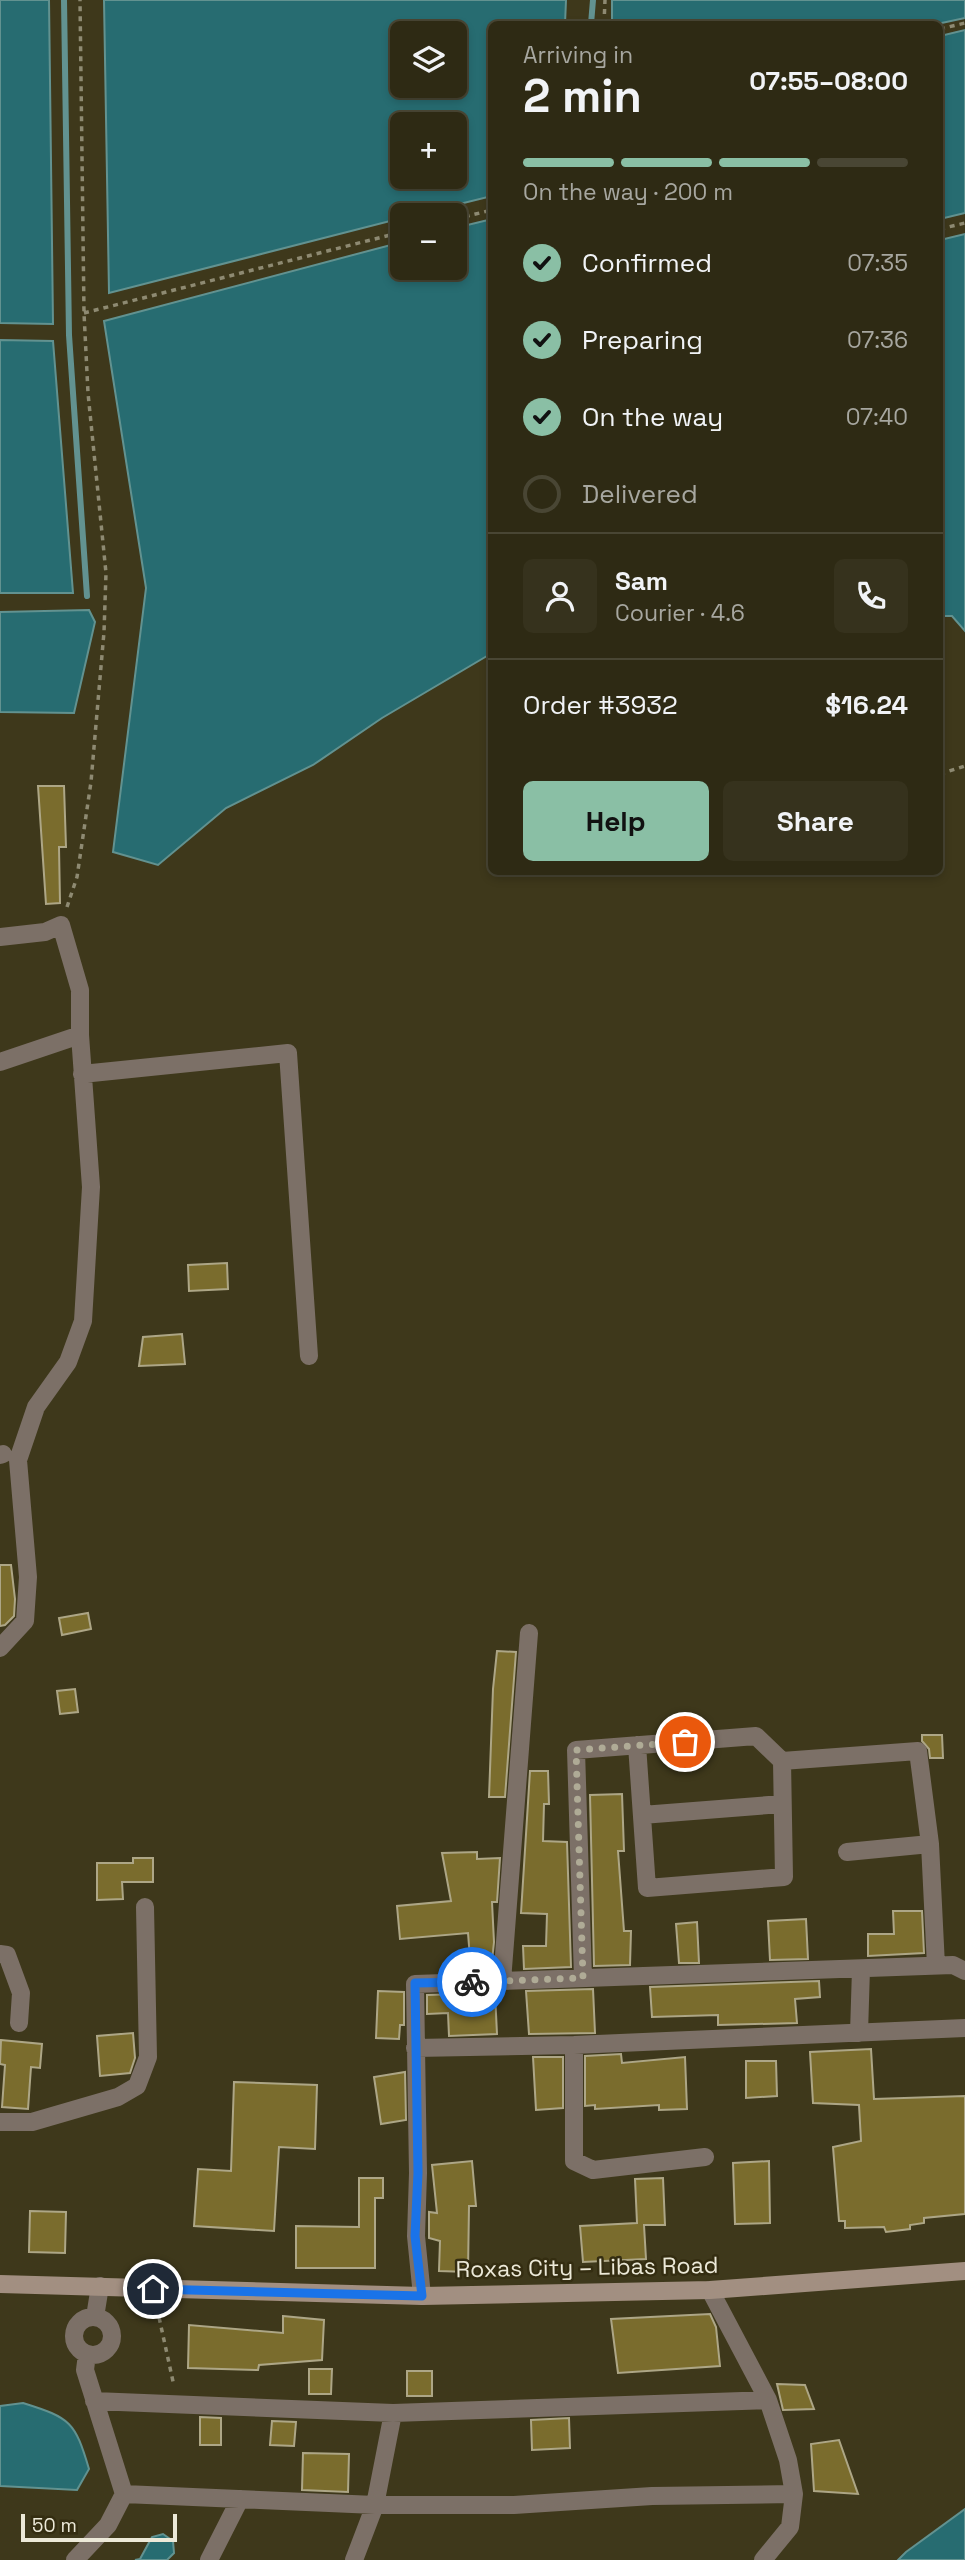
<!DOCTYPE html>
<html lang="en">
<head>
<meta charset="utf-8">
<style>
	body { margin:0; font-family:"Space Grotesk",sans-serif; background:#36321d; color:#f1f3f6; height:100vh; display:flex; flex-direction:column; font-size:26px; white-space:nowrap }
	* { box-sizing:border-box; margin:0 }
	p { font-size:23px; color:#a7a7a0 }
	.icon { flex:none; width:38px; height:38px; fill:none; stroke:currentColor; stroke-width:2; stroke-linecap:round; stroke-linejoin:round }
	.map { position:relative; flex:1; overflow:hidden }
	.drawer { position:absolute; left:488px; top:21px; width:455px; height:854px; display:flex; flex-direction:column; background:#2e2a14; border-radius:10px; box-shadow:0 4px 10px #0003,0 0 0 2px #494634 }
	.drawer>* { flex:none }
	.fabs { position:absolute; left:390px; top:21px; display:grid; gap:14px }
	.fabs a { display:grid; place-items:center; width:77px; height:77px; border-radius:10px; background:#2e2a14; box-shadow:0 4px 10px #0003,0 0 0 2px #494634; font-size:35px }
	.scale { position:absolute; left:21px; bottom:18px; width:156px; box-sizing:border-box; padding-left:7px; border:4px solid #ece9d8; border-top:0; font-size:19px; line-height:24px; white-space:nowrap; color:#ece9d8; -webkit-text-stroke:5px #342d11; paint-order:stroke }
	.pin { position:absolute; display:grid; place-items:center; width:60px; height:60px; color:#fff; margin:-30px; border:4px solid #fff; border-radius:50%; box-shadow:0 2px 7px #0007 }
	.courier { position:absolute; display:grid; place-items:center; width:70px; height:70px; margin:-35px; border:5px solid #1a73e8; border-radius:50%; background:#fff; color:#222; box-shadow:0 2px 9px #0007 }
	.summary em { font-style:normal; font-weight:800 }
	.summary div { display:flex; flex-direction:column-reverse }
	.summary { display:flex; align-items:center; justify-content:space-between; height:119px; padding:0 35px }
	h1 { font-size:46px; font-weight:800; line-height:52px }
	.bar { display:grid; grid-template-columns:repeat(4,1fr); gap:10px 7px; align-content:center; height:84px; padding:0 35px }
	.bar i { height:9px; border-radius:5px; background:#494634 }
	.bar .on { background:#8abfa5 }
	.bar p { grid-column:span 4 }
	.line { display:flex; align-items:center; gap:18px; padding:0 35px; border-top:2px solid #494634 }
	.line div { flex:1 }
	.round { display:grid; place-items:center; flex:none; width:74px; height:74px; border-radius:10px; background:#36321d }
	ol { padding:0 35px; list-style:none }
	li { display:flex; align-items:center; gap:21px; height:77px }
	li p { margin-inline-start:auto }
	li .icon { padding:7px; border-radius:50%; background:#8abfa5; color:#111; stroke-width:4 }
	li:last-child { color:#a7a7a0 }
	li i { width:38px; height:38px; border:4px solid #494634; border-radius:50% }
	.action { display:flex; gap:14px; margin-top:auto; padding:14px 35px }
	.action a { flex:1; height:80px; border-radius:10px; background:#8abfa5; color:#111; font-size:28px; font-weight:800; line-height:80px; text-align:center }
	.action a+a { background:#36321d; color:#f1f3f6 }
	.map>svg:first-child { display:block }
	.water { fill:#276c71; stroke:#629290; stroke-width:2; fill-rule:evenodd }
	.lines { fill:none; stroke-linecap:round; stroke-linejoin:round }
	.stream { stroke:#629290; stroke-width:6 }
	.building { fill:#7a6c2d; stroke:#ada686; stroke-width:2 }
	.path { stroke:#8e8a72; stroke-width:3.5; stroke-dasharray:5 5; stroke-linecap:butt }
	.street { stroke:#7c7067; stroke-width:18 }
	.secondary { stroke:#a28f81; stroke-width:18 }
	.done { stroke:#afab96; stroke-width:7; stroke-dasharray:0 12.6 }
	.route { stroke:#1a73e8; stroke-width:9 }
	.labels { text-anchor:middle; stroke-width:5; stroke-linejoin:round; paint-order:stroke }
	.street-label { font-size:23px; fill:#ece9d8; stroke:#342d11 }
</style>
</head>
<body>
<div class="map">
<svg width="965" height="2560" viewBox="0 0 965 2560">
	<rect width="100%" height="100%" fill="#3e381b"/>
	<path class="water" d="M0 0H49L53 324 0 323Z
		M104 0H566L565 24H492V196L415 215H402V218L109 293ZM402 33H455V86H402ZM402 124H455V177H402Z
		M612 0H965V18L937 24H612Z
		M965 30V213L940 219V36Z
		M492 219V653L382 718 313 765 226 808 158 865 113 852 146 588 104 321 402 242V268H455V228Z
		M965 234V631L952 616H940V240Z
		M0 340 53 341 73 593H0Z
		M89 610 95 622 74 713 0 712V612Z
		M23 2403C71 2418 75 2422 89 2469L77 2490 0 2486V2406Z
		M965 2509V2560H898L906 2552Z
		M163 2534 173 2541 174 2553 167 2560H135L140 2559 152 2537Z"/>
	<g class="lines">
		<path class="stream" d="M64 0 69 335 87 596
			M591 24 593 0"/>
	</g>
	<path class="building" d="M38 786H64L66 847H59L60 903 46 904Z
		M227 1263 228 1289 189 1291 188 1265Z
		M182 1334 185 1364 139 1366 143 1337Z
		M0 1565H11L15 1599 14 1616 5 1625 0 1626Z
		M88 1613 91 1629 62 1635 59 1618Z
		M497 1651 516 1652 505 1797H489L493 1689Z
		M75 1689 78 1712 60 1714 57 1691Z
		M922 1735H942L943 1758H930L929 1749 922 1741Z
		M530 1771H548L549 1804H544L543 1841 567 1842 571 1967 524 1969 523 1946H546L547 1914 521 1913Z
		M622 1794 624 1851H618L624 1931H631L630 1965 594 1966 590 1795Z
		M477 1852V1859L500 1858 497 1902H492L494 1942 491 1970 471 1971 468 1933 400 1939 397 1906 451 1901 442 1853Z
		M133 1858H153V1882H122L123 1899 97 1900V1863H133Z
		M893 1911H922L924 1953 868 1956V1934H894Z
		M806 1919 808 1959 770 1960 768 1921Z
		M697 1922 699 1963H679L676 1924Z
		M819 1981 820 1997 795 1999 797 2023 718 2025V2015L652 2017 650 1987Z
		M593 1989 595 2033 529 2034 526 1991Z
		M378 1991 404 1992V2025H400L399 2039 376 2038Z
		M495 1993 497 2034 449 2036 448 2013 427 2014V1995Z
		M133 2033 135 2058 130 2073 100 2076 97 2036Z
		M1 2040 42 2044 40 2068 31 2067 28 2109 2 2107 5 2065 0 2064Z
		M871 2049 874 2099 965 2096V2214L924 2218V2223L910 2225V2229L886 2232 884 2227 845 2228V2221H839L833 2147 861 2141 859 2105 813 2103 810 2052Z
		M621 2054 622 2063 685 2057 687 2109 659 2110V2105L595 2109V2105L585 2106V2056Z
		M533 2057H563V2108L536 2110Z
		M746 2061H776L777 2096 746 2098Z
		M405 2072 406 2120 381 2124 374 2077Z
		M234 2082 317 2085 315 2149 279 2147 274 2231 194 2226 198 2169 231 2171Z
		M472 2161 476 2206H469L468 2272 439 2271 440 2241 429 2238V2212L437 2213 432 2165Z
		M769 2161 770 2223 735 2224 733 2163Z
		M359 2178H383V2198H375V2268H296V2226L359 2227Z
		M663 2178 665 2225H644L646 2259 583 2262 580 2226 637 2223 635 2179Z
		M30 2211 66 2212 65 2253 29 2252Z
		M710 2314 716 2327 720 2366 618 2373 611 2319Z
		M283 2316 324 2320 322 2360 259 2365 258 2370 188 2368 189 2325 283 2333Z
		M309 2369H332L331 2394H309Z
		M407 2371H432V2396H407Z
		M777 2384 805 2385 814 2409 783 2410Z
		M200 2417 221 2418V2445H200Z
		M569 2418 570 2448 532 2450 531 2420Z
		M272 2421 296 2422 294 2446 270 2445Z
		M839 2440 858 2494 814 2491 811 2444Z
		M303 2453 349 2454 348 2492 302 2490Z"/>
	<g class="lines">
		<path class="path" d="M604 24 605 0
			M940 29 965 23
			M455 219 492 210
			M940 229 965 223
			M84 313 402 232
			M940 774 965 766
			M67 907 77 877 91 782 104 632 106 573 88 393 84 313 80 0
			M157 2308 174 2386"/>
		<path class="street" d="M0 937 45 932 61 925 80 990V1035L91 1187 83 1321 68 1362 36 1407 18 1460 28 1577 25 1621 0 1648
			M0 1062 80 1035
			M82 1074 288 1053 309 1356
			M0 1455 3 1454
			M782 1761 918 1751 930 1844 847 1852
			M642 1815 782 1804
			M930 1844 936 1966
			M0 1954 7 1955 21 1993 19 2023
			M583 1978 576 1750 756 1736 782 1761 784 1877 647 1888 637 1745
			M502 1981 529 1633
			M859 2033 861 1969
			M574 2045V2161L593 2170 705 2157
			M415 2048 574 2045 965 2028
			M0 2122H32L118 2097 137 2086 148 2057 145 1907
			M710 2290 768 2400 788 2460 794 2494 790 2527 763 2560
			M422 2296 416 2236 418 2173 415 1984 953 1965 965 1971
			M74 2336a19 19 0 1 1 38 0a19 19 0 1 1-38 0Z
			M95 2317 100 2286
			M94 2401 393 2413 768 2400
			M124 2494 375 2505H514L652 2496 794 2494
			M75 2560 108 2525 124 2494 85 2370 87 2354
			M209 2560 240 2499
			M354 2560 375 2505 393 2413"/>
		<path class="secondary" d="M0 2284 422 2296 710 2290 965 2271"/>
	</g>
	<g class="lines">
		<path class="done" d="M472 1982 583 1978 576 1750 685 1742"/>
		<path class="route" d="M153 2289 422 2296 415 2236 418 2173 415 1983 472 1982"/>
	</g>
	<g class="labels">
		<g class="street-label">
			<text transform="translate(587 2267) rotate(-1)" y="8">Roxas City – Libas Road</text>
		</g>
	</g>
</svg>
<div class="fabs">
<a><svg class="icon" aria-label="layers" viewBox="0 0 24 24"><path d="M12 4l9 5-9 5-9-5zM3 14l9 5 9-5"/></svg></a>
<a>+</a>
<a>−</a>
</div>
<div class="scale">50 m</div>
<div class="pin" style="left:685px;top:1742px;background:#ea580c"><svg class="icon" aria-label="bag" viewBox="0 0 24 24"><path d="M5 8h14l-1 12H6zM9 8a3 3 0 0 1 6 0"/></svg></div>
<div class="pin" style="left:153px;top:2289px;background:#1f2937"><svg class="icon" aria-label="home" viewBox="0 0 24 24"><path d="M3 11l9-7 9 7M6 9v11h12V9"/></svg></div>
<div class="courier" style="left:472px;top:1982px"><svg class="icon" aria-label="bike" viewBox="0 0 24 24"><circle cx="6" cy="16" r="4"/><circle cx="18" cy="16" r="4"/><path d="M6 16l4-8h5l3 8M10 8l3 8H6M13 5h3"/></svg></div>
<section class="drawer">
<div class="summary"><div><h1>2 min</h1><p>Arriving in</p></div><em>07:55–08:00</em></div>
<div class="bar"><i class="on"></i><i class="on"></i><i class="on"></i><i></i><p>On the way · 200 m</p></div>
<ol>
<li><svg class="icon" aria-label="check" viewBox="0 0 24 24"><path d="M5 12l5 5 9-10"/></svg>Confirmed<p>07:35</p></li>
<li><svg class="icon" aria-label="check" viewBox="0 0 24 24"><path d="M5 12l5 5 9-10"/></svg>Preparing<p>07:36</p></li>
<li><svg class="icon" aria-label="check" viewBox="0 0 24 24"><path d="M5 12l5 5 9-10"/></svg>On the way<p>07:40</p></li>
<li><i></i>Delivered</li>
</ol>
<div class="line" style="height:126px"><a class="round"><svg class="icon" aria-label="person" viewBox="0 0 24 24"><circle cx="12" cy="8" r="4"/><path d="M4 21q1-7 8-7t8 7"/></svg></a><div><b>Sam</b><p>Courier · 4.6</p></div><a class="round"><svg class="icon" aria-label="phone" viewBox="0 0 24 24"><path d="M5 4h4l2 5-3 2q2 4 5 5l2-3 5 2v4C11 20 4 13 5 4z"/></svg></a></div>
<div class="line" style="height:91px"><div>Order #3932</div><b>$16.24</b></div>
<div class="action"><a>Help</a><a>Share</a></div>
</section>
</div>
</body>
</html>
